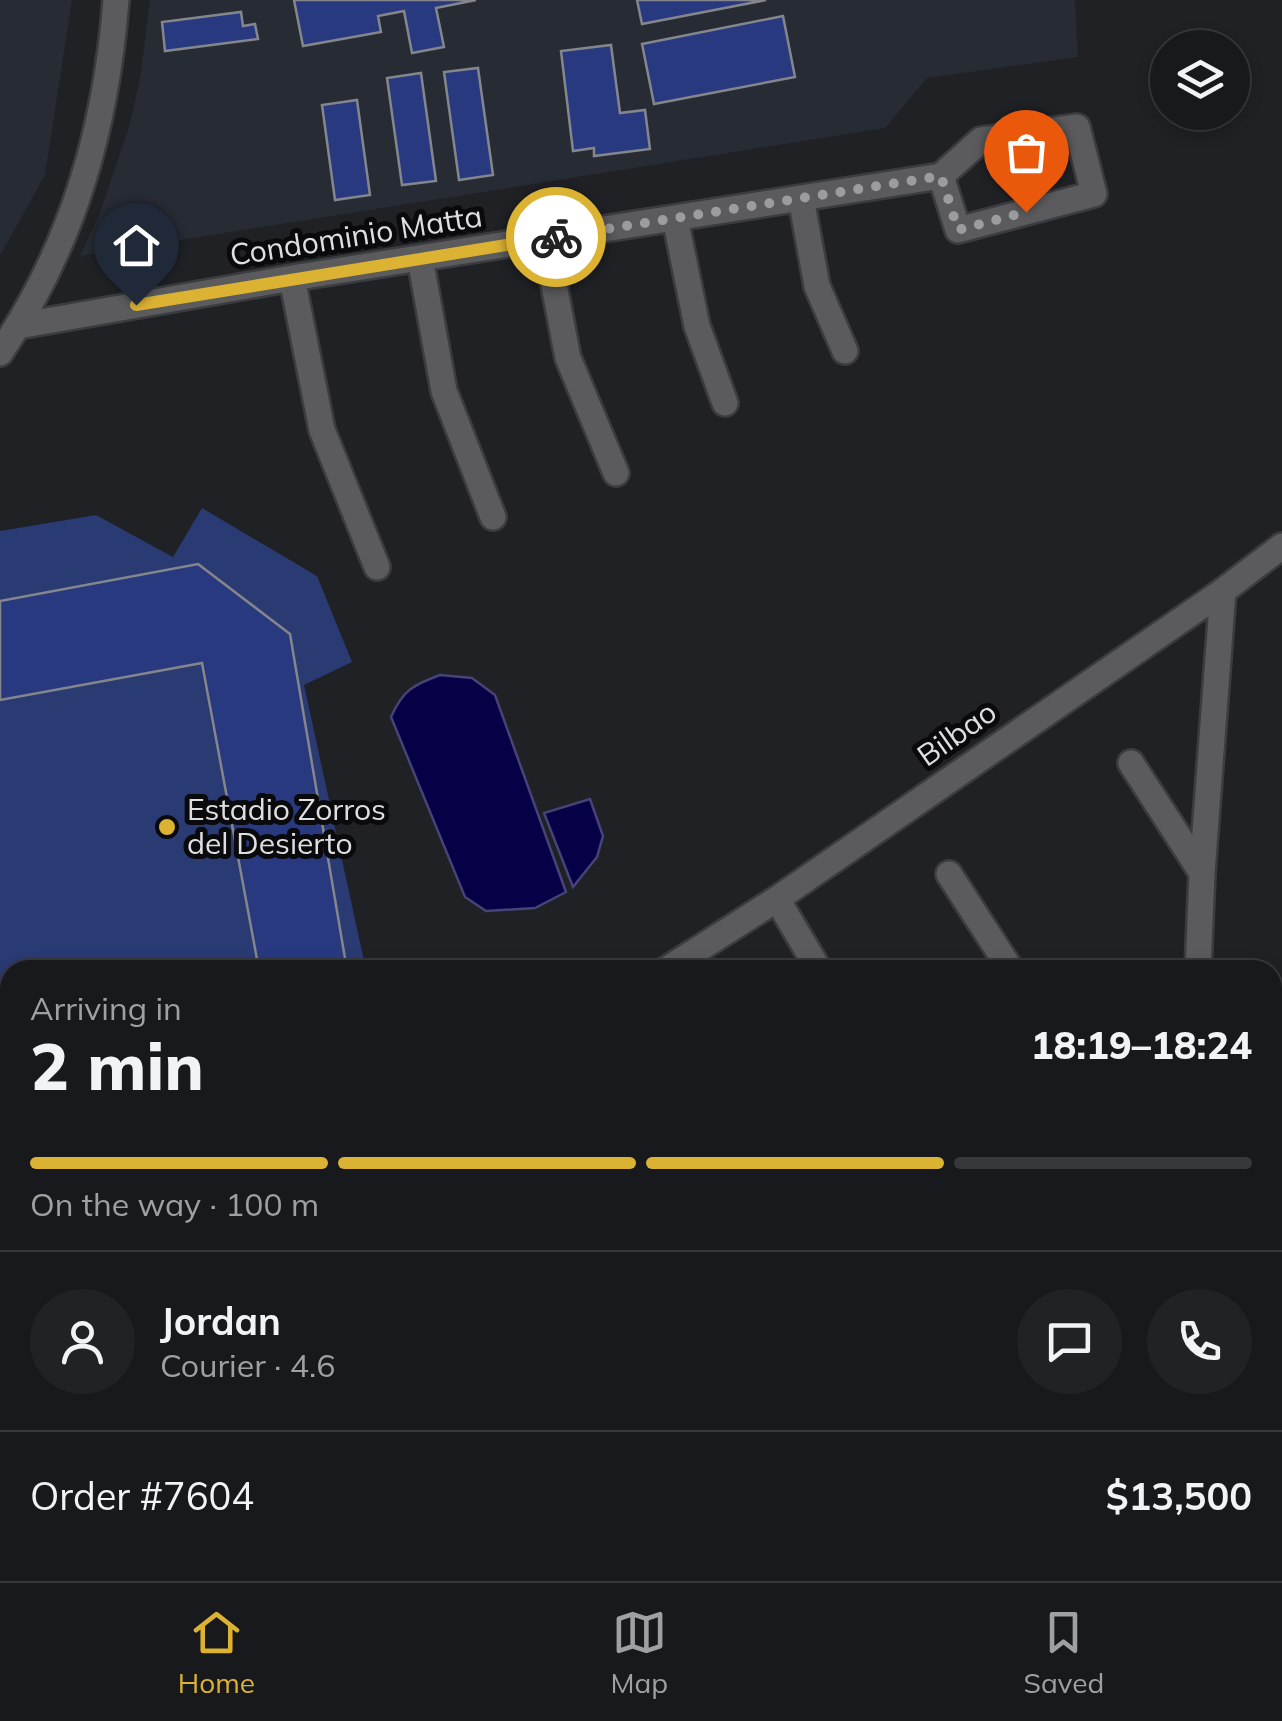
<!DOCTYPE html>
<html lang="en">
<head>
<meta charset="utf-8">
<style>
	body { margin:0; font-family:Mulish,sans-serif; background:#202225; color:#f1f3f6; height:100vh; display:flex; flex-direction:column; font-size:38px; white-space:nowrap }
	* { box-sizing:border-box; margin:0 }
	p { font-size:32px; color:#9ea0a3 }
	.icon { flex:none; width:55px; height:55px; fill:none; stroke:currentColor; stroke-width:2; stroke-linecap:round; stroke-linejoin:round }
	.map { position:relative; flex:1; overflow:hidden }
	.drawer { position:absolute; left:0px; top:960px; width:1282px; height:622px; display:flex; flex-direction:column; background:#17191c; border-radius:30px 30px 0 0; box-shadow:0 5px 15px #0003,0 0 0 2px #36383b }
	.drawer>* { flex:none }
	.buttons { position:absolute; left:1150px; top:30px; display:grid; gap:20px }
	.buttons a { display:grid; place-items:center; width:100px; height:100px; border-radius:50%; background:#17191c; box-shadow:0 5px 15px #0003,0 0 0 2px #36383b; font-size:50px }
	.pin { position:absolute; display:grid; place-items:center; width:85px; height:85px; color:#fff; margin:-102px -42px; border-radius:50% 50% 50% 0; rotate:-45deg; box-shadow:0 0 10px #0007 }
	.pin .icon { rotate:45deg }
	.courier { position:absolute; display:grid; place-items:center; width:100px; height:100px; margin:-50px; border:8px solid #dcb233; border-radius:50%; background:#fff; color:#222; box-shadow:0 2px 12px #0007 }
	.headline em { font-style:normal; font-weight:800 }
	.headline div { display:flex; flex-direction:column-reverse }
	.headline { display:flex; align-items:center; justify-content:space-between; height:170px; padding:0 30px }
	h1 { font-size:65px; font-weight:800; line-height:75px }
	.bar { display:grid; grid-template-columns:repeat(4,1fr); gap:15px 10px; align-content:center; height:120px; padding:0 30px }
	.bar i { height:12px; border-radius:8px; background:#36383b }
	.bar .current { background:#dcb233 }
	.bar p { grid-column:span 4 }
	.line { display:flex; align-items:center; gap:25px; padding:0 30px; border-top:2px solid #36383b }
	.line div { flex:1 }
	.round { display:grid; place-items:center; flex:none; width:105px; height:105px; border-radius:52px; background:#202225 }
	.tabs { display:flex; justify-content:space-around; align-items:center; height:140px; border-top:2px solid #36383b; background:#17191c; font-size:28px; color:#9ea0a3 }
	.tabs a { display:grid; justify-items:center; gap:5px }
	.tabs .current { color:#dcb233 }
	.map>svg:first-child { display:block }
	.built { fill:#272b34 }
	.green { fill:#2a3a73 }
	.water { fill:#060047; stroke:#474376; stroke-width:2.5 }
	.building { fill:#283980; stroke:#84868b; stroke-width:2.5 }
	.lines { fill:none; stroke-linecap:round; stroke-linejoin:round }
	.minor-casing { stroke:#3a3c3f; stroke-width:30 }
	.minor { stroke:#5b5b5e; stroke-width:25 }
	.done { stroke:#9b9ca0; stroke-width:10; stroke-dasharray:0 18 }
	.route { stroke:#dcb233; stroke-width:12 }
	.poi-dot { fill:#dcb233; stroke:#0a0a0c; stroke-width:4 }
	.labels { text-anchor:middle; stroke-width:10; stroke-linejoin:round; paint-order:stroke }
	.street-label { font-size:30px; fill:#dedfe2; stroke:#0a0a0c }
	.poi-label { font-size:30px; fill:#dedfe2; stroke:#0a0a0c; text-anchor:start }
</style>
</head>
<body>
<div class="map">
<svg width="1282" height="1581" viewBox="0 0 1282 1581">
	<rect width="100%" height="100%" fill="#1f2125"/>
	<path class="built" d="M0 0H72L45 175 0 256Z
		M150 0H1075L1078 57 927 78 885 128 80 256 100 213 130 124 140 79Z"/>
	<path class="green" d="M202 508 317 576 352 662 304 685 366 970H10V1384L0 1388V531L96 515 173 557Z"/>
	<path class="water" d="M440 675 472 678 495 695 566 892 535 908 486 911 465 897 391 717C403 690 413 685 440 675Z
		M590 799 603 836 597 857 573 887 544 813Z"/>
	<path class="building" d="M294 0H476L436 8 444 47 412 53 404 11 378 16 381 32 303 46Z
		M637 0H766L642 24Z
		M241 12 243 26 255 24 258 39 165 51 162 22Z
		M783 16 795 77 654 104 642 44Z
		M611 45 620 113 645 110 650 149 594 156V148L573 151 561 51Z
		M478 68 493 175 459 180 444 72Z
		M421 73 436 181 402 185 387 78Z
		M357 100 370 195 335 200 322 105Z
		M198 564 290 634 347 970H259L202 663 0 700V601Z
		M10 1169V1284L0 1286V1171Z"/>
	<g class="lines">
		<g class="minor-casing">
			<path id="minor" d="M801 198 817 286 845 351
				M675 218 697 326 725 403
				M545 238 568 358 616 473
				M420 258 444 391 493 517
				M292 278 322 430 377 567
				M18 326 292 278 941 176 981 140 1077 127 1094 194 958 230 941 176
				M0 353C73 245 106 129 116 0
				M1131 763 1202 873
				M949 874 1011 970
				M777 899 819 970
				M666 970 777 899 1223 591 1282 546
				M1198 970 1202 873 1223 591
				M1272 1344 1282 1341
				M0 1420 10 1416
				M1272 1459 1282 1455
				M399 1572 400 1581
				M664 1581 687 1572
				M911 1581H917
				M971 1581 992 1572"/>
		</g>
		<use href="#minor" class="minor"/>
	</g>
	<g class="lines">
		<path class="done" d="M556 237 941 176 958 230 1026 212"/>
		<path class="route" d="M136 305 556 237"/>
	</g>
	<circle class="poi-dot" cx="167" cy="827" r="10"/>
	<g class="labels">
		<g class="street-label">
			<text transform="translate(356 236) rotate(-9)" y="10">Condominio Matta</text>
			<text transform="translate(957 734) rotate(-35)" y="10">Bilbao</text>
		</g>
		<g class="poi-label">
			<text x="187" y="820">Estadio Zorros<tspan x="187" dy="34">del Desierto</tspan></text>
		</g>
	</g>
</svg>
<div class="buttons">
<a><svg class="icon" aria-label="layers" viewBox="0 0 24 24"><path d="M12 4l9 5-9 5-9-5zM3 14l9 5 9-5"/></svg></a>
</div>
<div class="pin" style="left:1026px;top:212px;background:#ea580c"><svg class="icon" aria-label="bag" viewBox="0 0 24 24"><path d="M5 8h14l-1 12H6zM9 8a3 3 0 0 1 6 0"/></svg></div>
<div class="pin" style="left:136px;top:305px;background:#1f2937"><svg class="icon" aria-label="home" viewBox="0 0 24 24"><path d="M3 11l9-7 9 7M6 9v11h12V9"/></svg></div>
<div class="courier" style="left:556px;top:237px"><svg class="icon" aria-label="bike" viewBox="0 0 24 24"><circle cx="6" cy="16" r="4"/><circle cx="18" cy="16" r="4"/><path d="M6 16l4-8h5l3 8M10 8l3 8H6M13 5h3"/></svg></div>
<section class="drawer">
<div class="headline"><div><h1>2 min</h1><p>Arriving in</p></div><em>18:19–18:24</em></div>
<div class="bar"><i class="current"></i><i class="current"></i><i class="current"></i><i></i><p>On the way · 100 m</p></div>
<div class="line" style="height:180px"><a class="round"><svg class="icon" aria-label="person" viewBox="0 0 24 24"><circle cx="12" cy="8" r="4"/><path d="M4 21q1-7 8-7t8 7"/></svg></a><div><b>Jordan</b><p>Courier · 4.6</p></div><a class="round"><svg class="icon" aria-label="chat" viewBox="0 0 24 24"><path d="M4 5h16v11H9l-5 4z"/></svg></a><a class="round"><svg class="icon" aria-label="phone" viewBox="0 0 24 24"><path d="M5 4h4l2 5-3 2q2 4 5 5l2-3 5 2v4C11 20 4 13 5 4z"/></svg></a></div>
<div class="line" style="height:130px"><div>Order #7604</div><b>$13,500</b></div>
</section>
</div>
<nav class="tabs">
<a class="current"><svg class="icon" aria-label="home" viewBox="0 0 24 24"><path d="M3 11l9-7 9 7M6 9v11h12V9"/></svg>Home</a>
<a><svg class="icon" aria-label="map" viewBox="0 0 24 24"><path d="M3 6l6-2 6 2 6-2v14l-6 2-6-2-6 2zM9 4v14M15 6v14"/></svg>Map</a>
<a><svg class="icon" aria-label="saved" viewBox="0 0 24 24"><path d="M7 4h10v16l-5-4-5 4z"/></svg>Saved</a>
</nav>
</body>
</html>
